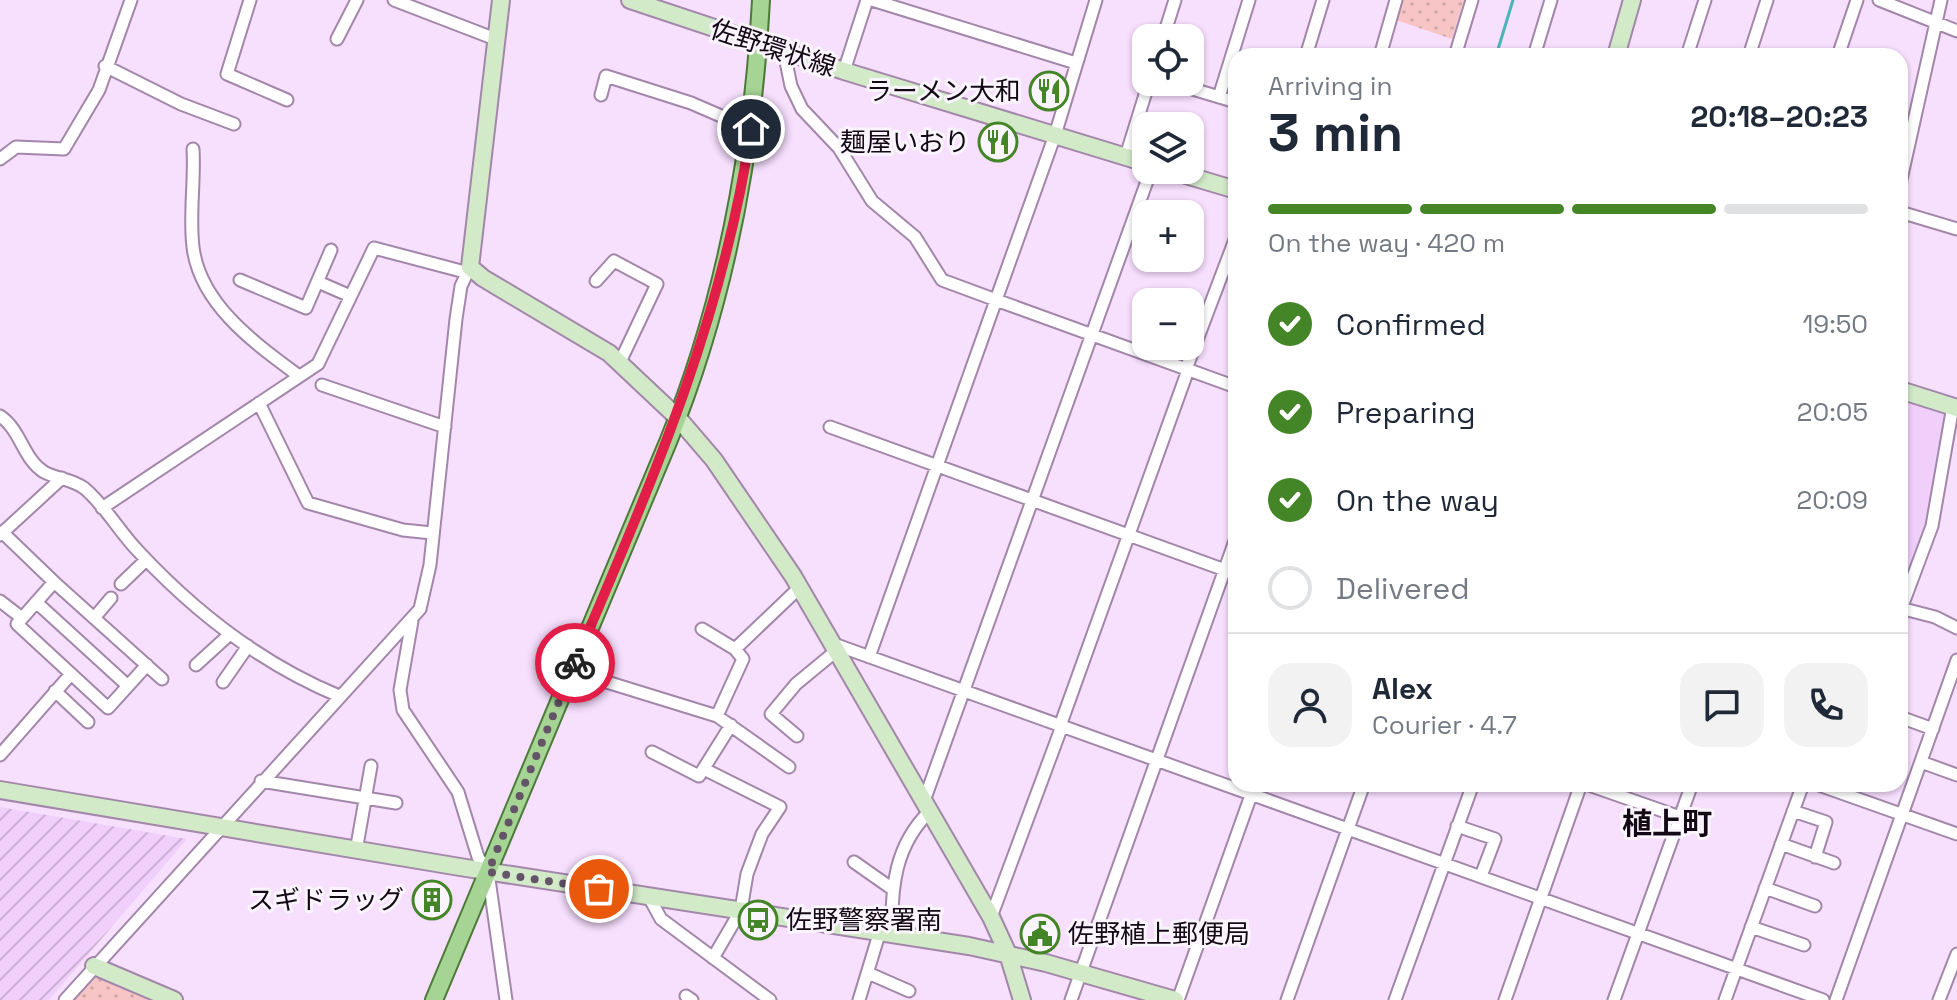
<!DOCTYPE html>
<html lang="en">
<head>
<meta charset="utf-8">
<style>
	body { margin:0; font-family:"Space Grotesk","Noto Sans JP",sans-serif; background:#f2f2f3; color:#1f2937; height:100vh; display:flex; flex-direction:column; font-size:30px; white-space:nowrap }
	* { box-sizing:border-box; margin:0 }
	p { font-size:26px; color:#747a83 }
	.icon { flex:none; width:44px; height:44px; fill:none; stroke:currentColor; stroke-width:2; stroke-linecap:round; stroke-linejoin:round }
	.map { position:relative; flex:1; overflow:hidden }
	.drawer { position:absolute; left:1228px; top:48px; width:680px; height:744px; display:flex; flex-direction:column; background:#fff; border-radius:24px; box-shadow:0 2px 6px #0004 }
	.drawer>* { flex:none }
	.fabs { position:absolute; left:1132px; top:24px; display:grid; gap:16px }
	.fabs a { display:grid; place-items:center; width:72px; height:72px; border-radius:16px; background:#fff; box-shadow:0 2px 6px #0004; font-size:40px }
	.pin { position:absolute; display:grid; place-items:center; width:68px; height:68px; color:#fff; margin:-34px; border:4px solid #fff; border-radius:50%; box-shadow:0 2px 8px #0007 }
	.courier { position:absolute; display:grid; place-items:center; width:80px; height:80px; margin:-40px; border:6px solid #e11d48; border-radius:50%; background:#fff; color:#222; box-shadow:0 2px 10px #0007 }
	.summary em { font-style:normal; font-weight:800 }
	.summary div { display:flex; flex-direction:column-reverse }
	.summary { display:flex; align-items:center; justify-content:space-between; height:136px; padding:0 40px }
	h1 { font-size:52px; font-weight:800; line-height:60px }
	.bar { display:grid; grid-template-columns:repeat(4,1fr); gap:12px 8px; align-content:center; height:96px; padding:0 40px }
	.bar i { height:10px; border-radius:6px; background:#e0e1e3 }
	.bar .on { background:#448527 }
	.bar p { grid-column:span 4 }
	.line { display:flex; align-items:center; gap:20px; padding:0 40px; border-top:2px solid #e0e1e3 }
	.line div { flex:1 }
	.round { display:grid; place-items:center; flex:none; width:84px; height:84px; border-radius:24px; background:#f2f2f3 }
	ol { padding:0 40px; list-style:none }
	li { display:flex; align-items:center; gap:24px; height:88px }
	li p { margin-inline-start:auto }
	li .icon { padding:8px; border-radius:50%; background:#448527; color:#fff; stroke-width:4 }
	li:last-child { color:#747a83 }
	li i { width:44px; height:44px; border:4px solid #e0e1e3; border-radius:50% }
	.map>svg:first-child { display:block }
	.built { fill:#f0cffb }
	.industrial { fill:url(#industrial-furrows) }
	.park { fill:url(#park-dots) }
	.lines { fill:none; stroke-linecap:round; stroke-linejoin:round }
	.stream { stroke:#4ab5b8; stroke-width:3 }
	.street-casing { stroke:#a287aa; stroke-width:15 }
	.secondary-casing { stroke:#a287aa; stroke-width:20 }
	.primary-casing { stroke:#4c7b39; stroke-width:20 }
	.street { stroke:#fff; stroke-width:11 }
	.secondary { stroke:#d3eac9; stroke-width:16 }
	.primary { stroke:#a6d494; stroke-width:16 }
	.done { stroke:#635467; stroke-width:8; stroke-dasharray:0 14.4 }
	.route { stroke:#e11d48; stroke-width:10 }
	.labels { text-anchor:middle; stroke-width:6; stroke-linejoin:round; paint-order:stroke }
	.street-label { font-size:26px; fill:#130916; stroke:#faf4fc }
	.poi-label { font-size:26px; fill:#130916; stroke:#faf4fc; text-anchor:end }
	.quarter-label { font-size:30px; font-weight:bold; fill:#130916; stroke:#faf4fc }
</style>
</head>
<body>
<div class="map">
<svg width="1957" height="1000" viewBox="0 0 1957 1000">
	<defs>
		<pattern id="industrial-furrows" width="10" height="10" patternUnits="userSpaceOnUse" patternTransform="scale(2)"><rect width="10" height="10" fill="#f0cffb"/><path d="M-1 1l2-2M0 10L10 0M9 11l2-2" fill="none" stroke="#cdb0d6"/></pattern>
		<pattern id="park-dots" width="8" height="8" patternUnits="userSpaceOnUse" patternTransform="scale(2)"><rect width="8" height="8" fill="#f7c5c5"/><path d="M2 2h.1M6 6h.1" fill="none" stroke="#d3a8a8" stroke-width="1.8" stroke-linecap="round"/></pattern>
	</defs>
	<rect width="100%" height="100%" fill="#f7dffe"/>
	<path class="built" d="M1900 399 1948 414 1927 524 1900 597Z"/>
	<path class="industrial" d="M0 807 187 839 49 1000H0Z"/>
	<path class="park" d="M1402 0H1464L1452 39 1396 20Z
		M94 975 149 1000H72Z"/>
	<g class="lines">
		<path class="stream" d="M1496 56 1513 0"/>
		<g class="street-casing">
			<path id="street" d="M250 0 227 74 287 100
				M394 0 498 40
				M872 0 1076 63
				M1096 0 1055 135 996 300 1236 387
				M1879 0 1957 31
				M1163 38 1175 0
				M337 39 357 0
				M784 52 791 86 802 109 839 148 872 201 915 237 942 280 996 300 869 657
				M1306 56 1323 0
				M1380 56 1396 0
				M1455 56 1472 0
				M1534 56 1551 0
				M1687 56 1705 0
				M1749 56 1767 0
				M1838 56 1857 0
				M105 66 181 104 234 124
				M844 71 867 0
				M1169 82 1236 102
				M601 95 606 76 691 103 751 129
				M1219 97 1249 0
				M193 149C195 181 189 215 193 247 200 305 256 344 299 376
				M1126 156 1149 82
				M0 159 16 147 64 149 99 90 131 0
				M1900 184 1941 0
				M1900 212 1957 229
				M240 280 306 308 331 250
				M596 281 614 261 657 284 620 362
				M318 282 348 295
				M1186 369 1236 237
				M322 385 445 427
				M259 403 308 503 403 530 432 533
				M0 416C21 430 23 459 44 472 57 479 72 479 84 488 105 505 120 533 139 552 196 613 262 664 339 696
				M830 427 1236 574
				M102 508 318 364 374 248 465 272
				M2 532 54 582
				M0 535 62 478
				M121 584 146 560
				M0 601 22 618
				M36 602 128 686
				M1900 608 1935 617 1957 628
				M1901 609 1932 526 1953 406
				M94 618 111 598
				M412 621 400 690 403 710 458 792 478 857 488 872 506 1000
				M702 629 735 649 743 659 717 716
				M831 643 1823 1000
				M735 649 799 588
				M147 665 108 708 17 624 54 582 162 679
				M196 665 230 634
				M571 671 717 716 789 767
				M223 682 248 646
				M55 691 88 722
				M1900 717 1933 729
				M1060 726 1188 370
				M797 736 771 714 796 684 836 651
				M652 752 699 776 731 725
				M0 755 71 674
				M1921 762 1957 775
				M706 770 780 807 762 834 747 874 741 910 713 958
				M261 781 396 803
				M1586 784 1680 817
				M1816 784 1957 834
				M924 801 1151 170
				M1793 811 1826 822 1815 857
				M1457 826 1495 839 1481 876
				M1781 844 1834 863
				M356 851 371 766
				M854 862 891 888
				M1765 888 1815 906
				M649 897 661 919 770 1000
				M991 917 1062 726
				M1751 927 1804 945
				M892 932C891 887 895 845 930 811
				M868 973 909 991
				M686 996 692 1000
				M65 1000 420 609 430 565 456 319 461 286 470 267
				M859 1000 880 931
				M1071 1000 1236 538
				M1178 1000 1255 784
				M1287 1000 1364 784
				M1395 1000 1473 784
				M1505 1000 1581 784
				M1614 1000 1692 784
				M1725 1000 1803 784
				M1836 1000 1957 660
				M1939 1000 1957 954"/>
		</g>
		<g class="secondary-casing">
			<path id="secondary" d="M501 0 470 267 483 278 609 353 678 418 714 460 793 576 991 917 1008 954 1022 1000
				M630 0 844 71 1146 163
				M1616 56 1632 0
				M1169 170 1236 190
				M1900 390 1957 408
				M0 790 460 867 969 946 1046 963 1175 1000
				M94 966 174 1000"/>
		</g>
		<g class="primary-casing">
			<path id="primary" d="M434 1000 668 442C726 300 753 152 761 0"/>
		</g>
		<use href="#street" class="street"/>
		<use href="#secondary" class="secondary"/>
		<use href="#primary" class="primary"/>
	</g>
	<g class="lines">
		<path class="done" d="M575 663 488 872 599 889"/>
		<path class="route" d="M575 663C650 486 723 321 751 129"/>
	</g>
	<defs>
		<g id="restaurant-ring" transform="scale(2)"><circle r="9.5" fill="#faf4fc" stroke="#448527" stroke-width="1.5"/><path d="M-5-6h1v4h1v-4h1v4h1v-4h1v5L-1.5 .5V6h-2V.5L-5-1ZM5-6V6H3V1.5H1.5Q1.5-4 5-6Z" fill="#448527"/></g>
		<g id="building-ring" transform="scale(2)"><circle r="9.5" fill="#faf4fc" stroke="#448527" stroke-width="1.5"/><path d="M-4-6H4V6H1V3H-1V6H-4ZM-2.5-4.3h1.7v1.8h-1.7ZM.8-4.3h1.7v1.8H.8ZM-2.5-1h1.7V.8h-1.7ZM.8-1h1.7V.8H.8Z" fill="#448527"/></g>
		<g id="bus-ring" transform="scale(2)"><circle r="9.5" fill="#faf4fc" stroke="#448527" stroke-width="1.5"/><path d="M-5-6H5V4H4V6H2V4H-2V6H-4V4H-5ZM-3.5-4V0h7V-4ZM-3.5 1.2v1.5H-2V1.2ZM2 1.2v1.5H3.5V1.2Z" fill="#448527"/></g>
		<g id="civic-ring" transform="scale(2)"><circle r="9.5" fill="#faf4fc" stroke="#448527" stroke-width="1.5"/><path d="M-.6-6.5H3V-4.5H.6V-3L4-1V1h2V6H-6V1h2V-1L-.6-3ZM-1.2 2.5V6h2.4V2.5Z" fill="#448527"/></g>
	</defs>
	<g fill-rule="evenodd">
		<use href="#restaurant-ring" x="1049" y="91"/>
		<use href="#restaurant-ring" x="998" y="142"/>
		<use href="#building-ring" x="432" y="900"/>
		<use href="#bus-ring" x="758" y="920"/>
		<use href="#civic-ring" x="1040" y="934"/>
	</g>
	<g class="labels">
		<g class="street-label">
			<text transform="translate(773 48) rotate(18)" y="9">佐野環状線</text>
		</g>
		<g class="poi-label">
			<text x="1021" y="100">ラーメン大和</text>
			<text x="970" y="151">麺屋いおり</text>
			<text x="404" y="909">スギドラッグ</text>
			<text x="786" y="929" text-anchor="start">佐野警察署南</text>
			<text x="1068" y="943" text-anchor="start">佐野植上郵便局</text>
		</g>
		<g class="quarter-label">
			<text x="1667" y="834">植上町</text>
		</g>
	</g>
</svg>
<div class="fabs">
<a><svg class="icon" aria-label="locate" viewBox="0 0 24 24"><circle cx="12" cy="12" r="6"/><path d="M12 2v4M12 18v4M2 12h4M18 12h4"/></svg></a>
<a><svg class="icon" aria-label="layers" viewBox="0 0 24 24"><path d="M12 4l9 5-9 5-9-5zM3 14l9 5 9-5"/></svg></a>
<a>+</a>
<a>−</a>
</div>
<div class="pin" style="left:599px;top:889px;background:#ea580c"><svg class="icon" aria-label="bag" viewBox="0 0 24 24"><path d="M5 8h14l-1 12H6zM9 8a3 3 0 0 1 6 0"/></svg></div>
<div class="pin" style="left:751px;top:129px;background:#1f2937"><svg class="icon" aria-label="home" viewBox="0 0 24 24"><path d="M3 11l9-7 9 7M6 9v11h12V9"/></svg></div>
<div class="courier" style="left:575px;top:663px"><svg class="icon" aria-label="bike" viewBox="0 0 24 24"><circle cx="6" cy="16" r="4"/><circle cx="18" cy="16" r="4"/><path d="M6 16l4-8h5l3 8M10 8l3 8H6M13 5h3"/></svg></div>
<section class="drawer">
<div class="summary"><div><h1>3 min</h1><p>Arriving in</p></div><em>20:18–20:23</em></div>
<div class="bar"><i class="on"></i><i class="on"></i><i class="on"></i><i></i><p>On the way · 420 m</p></div>
<ol>
<li><svg class="icon" aria-label="check" viewBox="0 0 24 24"><path d="M5 12l5 5 9-10"/></svg>Confirmed<p>19:50</p></li>
<li><svg class="icon" aria-label="check" viewBox="0 0 24 24"><path d="M5 12l5 5 9-10"/></svg>Preparing<p>20:05</p></li>
<li><svg class="icon" aria-label="check" viewBox="0 0 24 24"><path d="M5 12l5 5 9-10"/></svg>On the way<p>20:09</p></li>
<li><i></i>Delivered</li>
</ol>
<div class="line" style="height:144px"><a class="round"><svg class="icon" aria-label="person" viewBox="0 0 24 24"><circle cx="12" cy="8" r="4"/><path d="M4 21q1-7 8-7t8 7"/></svg></a><div><b>Alex</b><p>Courier · 4.7</p></div><a class="round"><svg class="icon" aria-label="chat" viewBox="0 0 24 24"><path d="M4 5h16v11H9l-5 4z"/></svg></a><a class="round"><svg class="icon" aria-label="phone" viewBox="0 0 24 24"><path d="M5 4h4l2 5-3 2q2 4 5 5l2-3 5 2v4C11 20 4 13 5 4z"/></svg></a></div>
</section>
</div>
</body>
</html>
